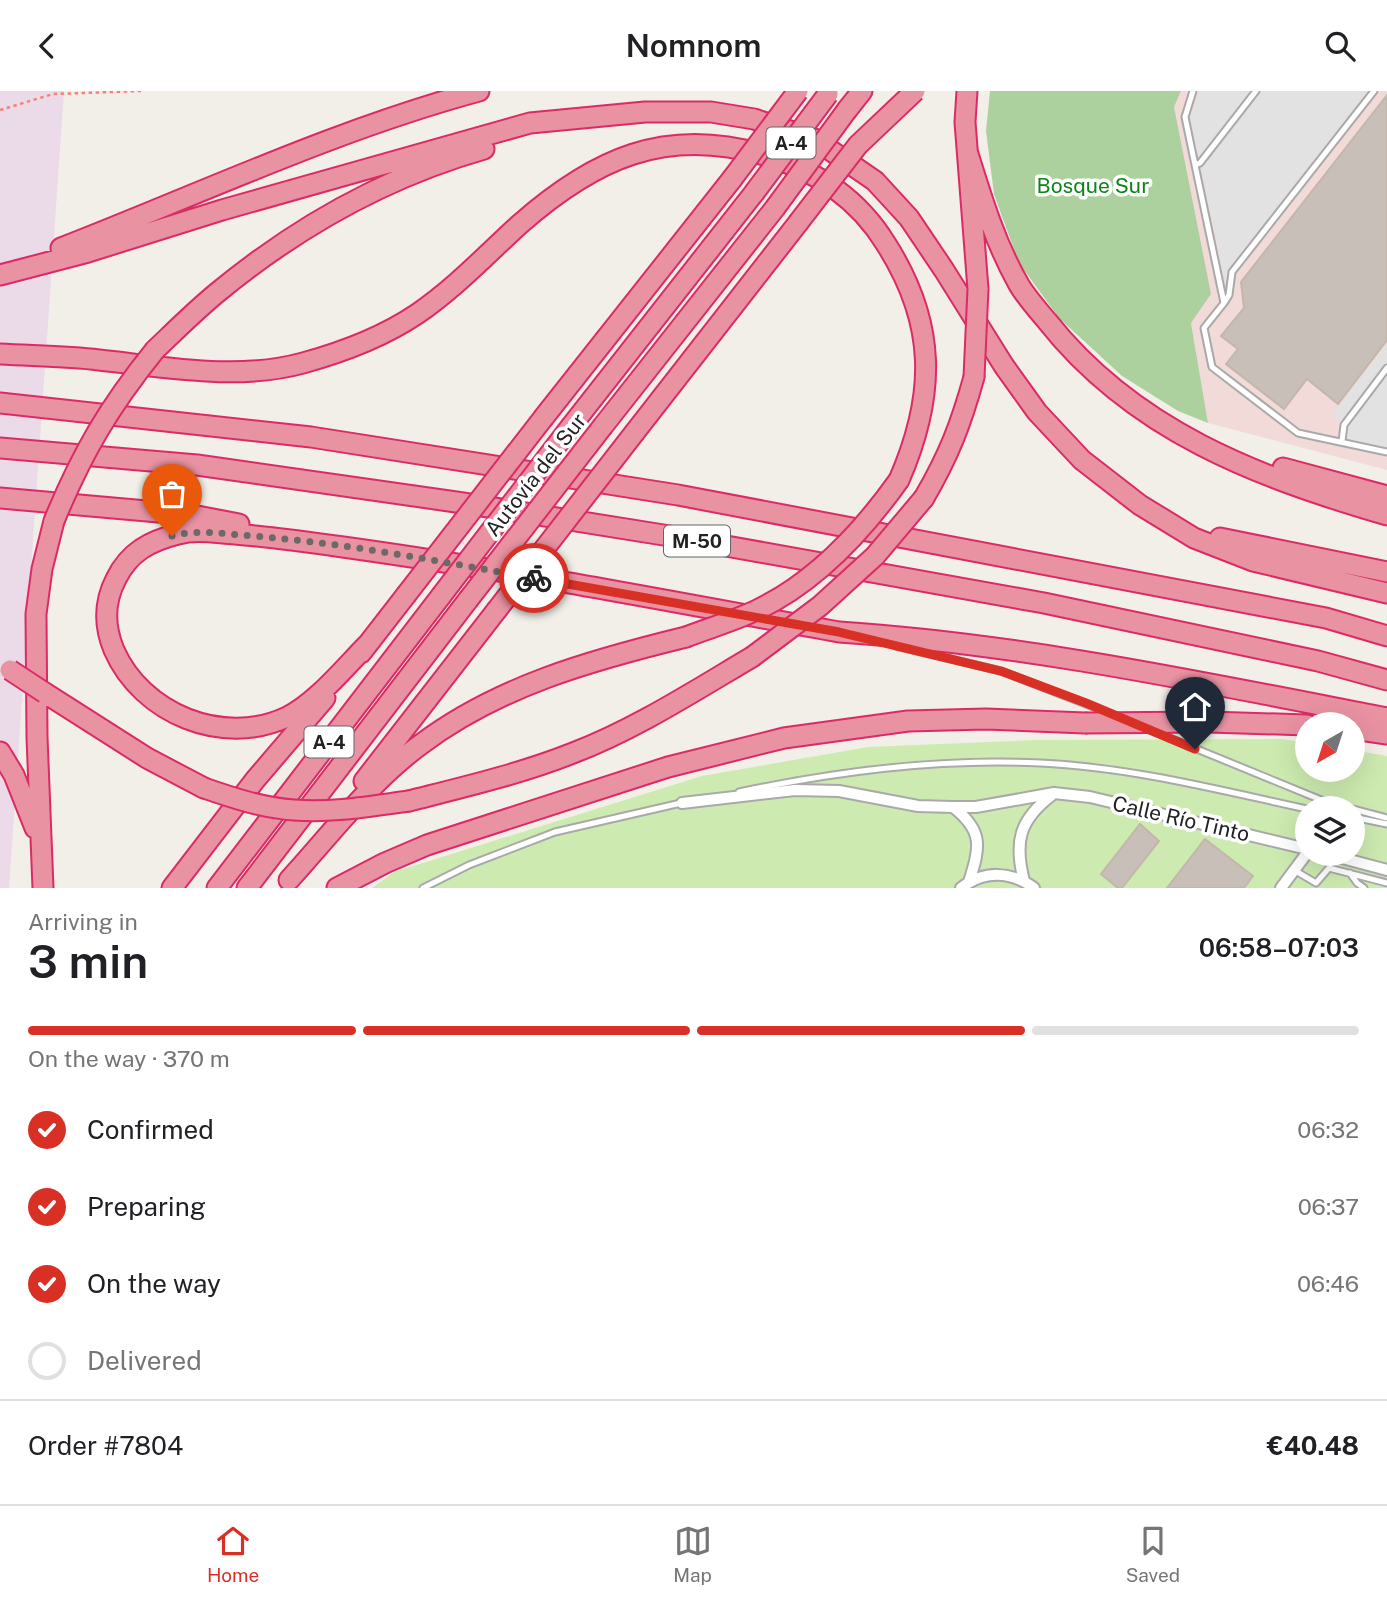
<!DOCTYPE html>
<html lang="en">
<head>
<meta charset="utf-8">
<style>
	body { margin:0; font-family:"Public Sans",sans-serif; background:#f2f2f2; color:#202124; height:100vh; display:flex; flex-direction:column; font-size:26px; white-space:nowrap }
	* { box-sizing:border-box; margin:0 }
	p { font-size:23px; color:#757577 }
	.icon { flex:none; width:38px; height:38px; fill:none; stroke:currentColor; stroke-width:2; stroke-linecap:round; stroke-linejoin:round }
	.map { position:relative; height:797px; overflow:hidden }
	.panel { display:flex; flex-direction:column; background:#fff; flex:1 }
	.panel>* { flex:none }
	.needle { width:46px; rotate:219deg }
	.tools { position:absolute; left:1295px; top:621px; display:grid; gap:14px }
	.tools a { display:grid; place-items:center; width:70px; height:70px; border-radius:50%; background:#fff; box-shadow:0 7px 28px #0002; font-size:35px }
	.pin { position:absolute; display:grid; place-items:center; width:60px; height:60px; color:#fff; margin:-72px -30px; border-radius:50% 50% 50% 0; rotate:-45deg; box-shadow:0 0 7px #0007 }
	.pin .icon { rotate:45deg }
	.courier { position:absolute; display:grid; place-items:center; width:70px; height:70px; margin:-35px; border:5px solid #d93025; border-radius:50%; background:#fff; color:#222; box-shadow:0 2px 9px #0007 }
	.overview em { font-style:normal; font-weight:600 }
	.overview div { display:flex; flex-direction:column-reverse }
	.overview { display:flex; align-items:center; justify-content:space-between; height:119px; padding:0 28px }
	h1 { font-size:46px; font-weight:600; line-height:52px }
	.bar { display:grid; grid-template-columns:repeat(4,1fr); gap:10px 7px; align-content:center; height:84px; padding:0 28px }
	.bar i { height:9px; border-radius:5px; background:#e0e0e0 }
	.bar .selected { background:#d93025 }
	.bar p { grid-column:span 4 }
	.line { display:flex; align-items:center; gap:18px; padding:0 28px; border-top:2px solid #e0e0e0 }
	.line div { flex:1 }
	ol { padding:0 28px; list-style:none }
	li { display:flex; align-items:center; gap:21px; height:77px }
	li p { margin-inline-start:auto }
	li .icon { padding:7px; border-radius:50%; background:#d93025; color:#fff; stroke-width:4 }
	li:last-child { color:#757577 }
	li i { width:38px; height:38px; border:4px solid #e0e0e0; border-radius:50% }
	header { display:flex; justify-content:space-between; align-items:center; height:91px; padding:0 28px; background:#fff; font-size:32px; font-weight:600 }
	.dock { display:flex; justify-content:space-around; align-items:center; height:98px; border-top:2px solid #e0e0e0; background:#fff; font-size:19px; color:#757577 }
	.dock a { display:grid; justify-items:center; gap:4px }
	.dock .selected { color:#d93025 }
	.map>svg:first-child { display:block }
	.commercial { fill:#f2dad9 }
	.industrial { fill:#ebdbe8 }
	.grass { fill:#cdebb0; fill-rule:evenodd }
	.forest { fill:#add19e }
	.parking { fill:#e2e2e2 }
	.building { fill:#c7bfb8; stroke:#c4b6ab; stroke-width:2 }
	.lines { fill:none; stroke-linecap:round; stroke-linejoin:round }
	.lane-casing { stroke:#a9a9a9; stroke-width:9 }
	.street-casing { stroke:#a9a9a9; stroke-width:14 }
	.highway-casing { stroke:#dc2a67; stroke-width:23 }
	.path { stroke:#fa8072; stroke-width:2.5; stroke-dasharray:3.5 3.5; stroke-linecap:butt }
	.lane { stroke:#fff; stroke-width:5 }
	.street { stroke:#fff; stroke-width:10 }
	.highway { stroke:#e892a2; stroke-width:19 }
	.highway-bridge-casing { stroke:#dc2a67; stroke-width:23; stroke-linecap:butt }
	.highway-bridge { stroke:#e892a2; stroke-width:19 }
	.done { stroke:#6b6a68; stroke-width:7; stroke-dasharray:0 12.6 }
	.route { stroke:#d93025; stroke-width:9 }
	.labels { text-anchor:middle; stroke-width:7; stroke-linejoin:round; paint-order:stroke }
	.shield { fill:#fff; stroke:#646464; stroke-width:2 }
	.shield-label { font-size:19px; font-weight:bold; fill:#222 }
	.park-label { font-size:21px; fill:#0c8416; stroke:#fff }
	.street-label { font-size:21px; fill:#222; stroke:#fff }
</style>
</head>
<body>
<header><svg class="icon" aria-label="back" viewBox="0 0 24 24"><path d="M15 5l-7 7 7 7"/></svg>Nomnom<svg class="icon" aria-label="search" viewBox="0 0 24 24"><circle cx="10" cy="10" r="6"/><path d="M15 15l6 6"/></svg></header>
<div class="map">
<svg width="1387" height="797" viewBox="0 0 1387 797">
	<rect width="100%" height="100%" fill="#f2efe9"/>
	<path class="commercial" d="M1181 0H1387V379L1208 332 1191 232 1174 16Z"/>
	<path class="industrial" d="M0 0H64L9 797H0Z"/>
	<path class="grass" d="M1282 648 1307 652V679H1353V659L1387 665V797H372L394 781 702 685 868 656 1036 649ZM1307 718H1353V763H1307Z"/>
	<path class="forest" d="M990 0H1181L1174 16 1211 203 1191 232 1208 332 1178 320 1122 285 1059 227 1019 172 994 103 986 40Z"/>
	<path class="parking" d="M1199 0H1379L1226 196 1190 26Z
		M1387 253V361L1342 350 1344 334 1331 325Z"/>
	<path class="building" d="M1387 4V249L1338 313 1307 288 1284 318 1226 273 1238 258 1221 245 1244 217 1241 191Z
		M1140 733 1159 750 1122 797H1118L1101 783Z
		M1205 748 1253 785 1244 797H1167Z"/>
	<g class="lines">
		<g class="lane-casing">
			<path id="lane" d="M1193 0 1185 26 1195 74
				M1256 0 1200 72 1195 74 1224 212 1229 204 1232 181 1374 0
				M1224 212 1204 237 1212 276 1298 342 1387 361
				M1342 350 1344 334 1387 277
				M896 555 1001 580 1117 625
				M1148 638 1331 713 1350 718
				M739 701C838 680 939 667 1040 672 1130 676 1219 699 1307 718
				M1353 718 1387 727
				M1353 726 1387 733
				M1294 779 1316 792 1329 777 1387 792
				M1350 782 1357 792 1364 797
				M423 797 469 774 555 741 681 712"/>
		</g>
		<g class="street-casing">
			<path id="street" d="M682 712 795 699 839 700 918 715 953 716H976L1054 702 1090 706 1307 758
				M953 716C984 740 980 756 969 791
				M1327 763 1387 779
				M1024 790C1014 751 1019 729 1052 704
				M961 797C984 779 1011 780 1034 797
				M1281 797 1307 762"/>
		</g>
		<g class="highway-casing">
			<path id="highway" d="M967 0 965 31 978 198
				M847 19 862 0
				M968 63C982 108 995 151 1018 192 1025 205 1037 218 1047 230 1134 340 1257 386 1387 424
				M61 157C200 103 335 39 479 0
				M0 184 88 161 222 119 530 32 645 21H711L754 28 814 48 875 90 909 127 944 179 1004 275 1037 321 1082 369 1140 414 1194 447 1253 470 1387 502
				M155 259C176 239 196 219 218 201 297 136 386 86 484 58
				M0 263C33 265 66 265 99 269 165 276 238 290 303 272 343 261 383 246 417 223 455 197 486 164 520 133 594 68 665 35 764 64 815 79 858 107 886 153 937 233 936 304 899 389
				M0 312 311 346 678 404 1326 527 1387 545
				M544 326 732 88
				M572 334 754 102
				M603 335 775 117
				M635 341 798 132
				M0 357 197 374 463 412 676 446 1044 512 1318 570 1387 589
				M1283 377 1387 405
				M0 407 192 424 239 433
				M924 407C949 364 961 333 974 286
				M1220 447 1387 481
				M368 553C345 576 316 612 287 626 223 656 142 623 114 559 104 535 104 511 116 488 129 461 150 450 178 443 197 438 216 442 235 443 271 446 307 451 343 456 509 479 674 511 839 541 1023 553 1206 592 1387 627
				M361 562 406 504
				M45 602 147 667 204 697
				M1209 631 1307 634
				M1353 638 1387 643
				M0 661 14 684 35 737
				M364 690 496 520
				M409 710C464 696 520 683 573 662 634 639 696 599 752 566
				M289 789C331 743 370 691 420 654 498 595 592 569 686 546
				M43 797 37 646 36 523 42 478 54 430
				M172 797 255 689 325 607
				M217 797 441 505
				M247 797 468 509
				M337 797 385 772 427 754 668 676 784 647 908 630 986 628 1085 632"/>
		</g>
		<path class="path" d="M0 19 53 3 141 0"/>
		<use href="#lane" class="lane"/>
		<use href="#street" class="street"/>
		<use href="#highway" class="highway"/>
		<g class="highway-bridge-casing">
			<path id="highway-bridge" d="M732 88 798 0
				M754 102 828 3
				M775 117 847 19
				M798 132 858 54 915 0
				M974 286 978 198
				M54 430C82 362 109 316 155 259
				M406 504 544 326
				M441 505 572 334
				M468 509 603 335
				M496 520 635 341
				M686 546C709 537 734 530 757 519 816 491 862 441 899 389
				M752 566 820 515 875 465 924 407
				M10 579 45 602
				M1085 632 1209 631
				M204 697C233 707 263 717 294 719 333 722 371 715 409 710"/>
		</g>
		<use href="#highway-bridge" class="highway-bridge"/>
	</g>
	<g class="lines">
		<path class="done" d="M172 445C198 438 225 443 252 445 347 452 441 471 534 487"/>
		<path class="route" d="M534 487 839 541 1001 580 1086 612 1195 658"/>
	</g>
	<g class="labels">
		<g class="shield">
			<rect x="766.5" y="36.5" width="49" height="31" rx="5"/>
			<rect x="664" y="434.5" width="66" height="31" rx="5"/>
			<rect x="304.5" y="635.5" width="49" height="31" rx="5"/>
		</g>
		<g class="shield-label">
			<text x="791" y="59">A-4</text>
			<text x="697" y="457">M-50</text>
			<text x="329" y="658">A-4</text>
		</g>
		<g class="park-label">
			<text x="1093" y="102">Bosque Sur</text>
		</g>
		<g class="street-label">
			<text transform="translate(536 384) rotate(-52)" y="7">Autovía del Sur</text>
			<text transform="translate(1181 728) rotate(13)" y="7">Calle Río Tinto</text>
		</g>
	</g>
</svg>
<div class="tools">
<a><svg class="needle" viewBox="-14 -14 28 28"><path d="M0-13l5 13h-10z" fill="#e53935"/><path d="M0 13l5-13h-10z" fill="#757577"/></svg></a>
<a><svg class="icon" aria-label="layers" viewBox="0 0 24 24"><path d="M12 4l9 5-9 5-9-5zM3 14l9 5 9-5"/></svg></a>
</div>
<div class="pin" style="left:172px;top:445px;background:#ea580c"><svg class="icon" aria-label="bag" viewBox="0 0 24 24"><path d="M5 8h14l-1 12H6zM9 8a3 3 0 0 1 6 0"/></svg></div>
<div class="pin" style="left:1195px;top:658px;background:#1f2937"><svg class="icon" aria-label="home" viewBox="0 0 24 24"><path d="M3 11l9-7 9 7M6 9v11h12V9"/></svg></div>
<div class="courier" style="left:534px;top:487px"><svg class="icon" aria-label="bike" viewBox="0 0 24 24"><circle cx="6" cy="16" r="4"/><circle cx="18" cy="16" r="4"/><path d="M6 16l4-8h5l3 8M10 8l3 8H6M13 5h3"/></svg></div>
</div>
<section class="panel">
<div class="overview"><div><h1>3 min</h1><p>Arriving in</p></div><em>06:58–07:03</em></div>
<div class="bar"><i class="selected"></i><i class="selected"></i><i class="selected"></i><i></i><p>On the way · 370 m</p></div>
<ol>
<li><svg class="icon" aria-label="check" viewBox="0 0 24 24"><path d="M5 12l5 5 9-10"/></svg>Confirmed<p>06:32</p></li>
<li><svg class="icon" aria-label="check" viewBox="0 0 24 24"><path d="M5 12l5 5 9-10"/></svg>Preparing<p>06:37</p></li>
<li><svg class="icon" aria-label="check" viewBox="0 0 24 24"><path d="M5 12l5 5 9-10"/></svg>On the way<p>06:46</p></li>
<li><i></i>Delivered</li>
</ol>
<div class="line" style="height:91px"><div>Order #7804</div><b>€40.48</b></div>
</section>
<nav class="dock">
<a class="selected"><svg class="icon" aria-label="home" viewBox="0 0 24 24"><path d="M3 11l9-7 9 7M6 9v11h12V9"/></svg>Home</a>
<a><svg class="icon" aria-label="map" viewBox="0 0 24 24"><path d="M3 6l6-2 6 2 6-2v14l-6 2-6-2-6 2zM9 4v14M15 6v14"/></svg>Map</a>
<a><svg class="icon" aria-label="saved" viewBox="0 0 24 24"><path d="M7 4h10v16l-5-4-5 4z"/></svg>Saved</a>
</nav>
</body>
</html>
